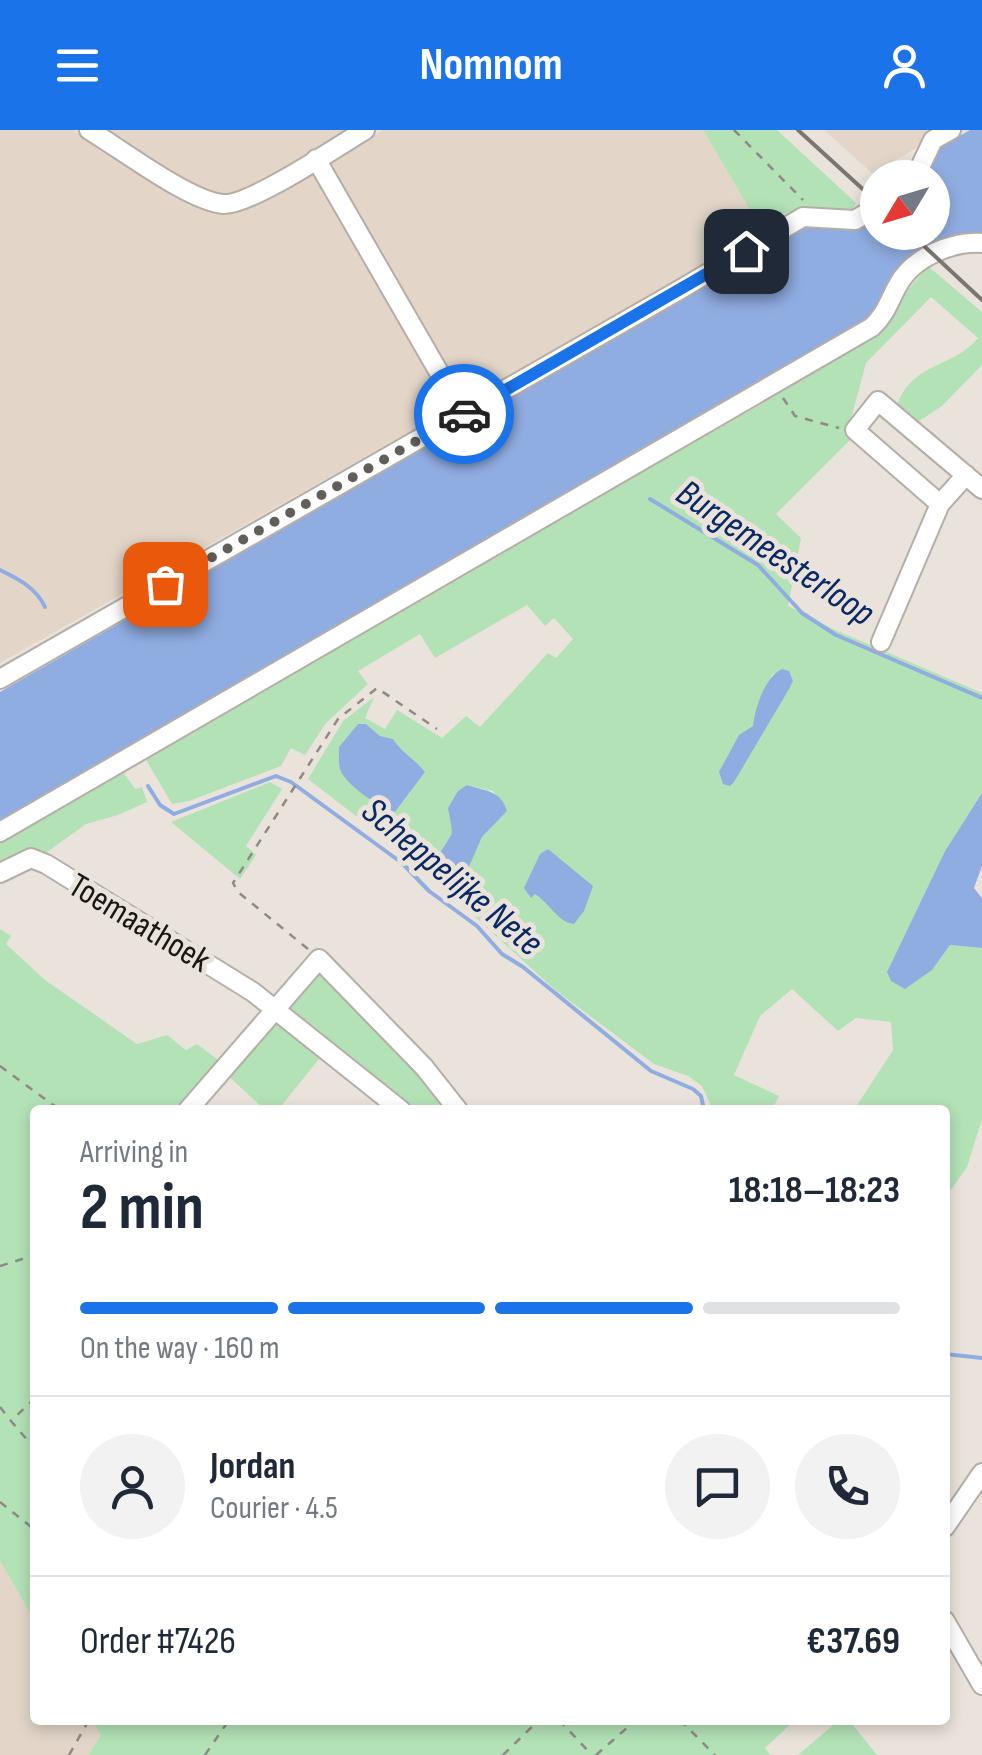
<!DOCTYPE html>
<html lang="en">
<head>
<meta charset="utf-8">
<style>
	body { margin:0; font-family:"Sofia Sans Condensed",sans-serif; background:#f2f2f3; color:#1f2937; height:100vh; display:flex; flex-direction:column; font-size:38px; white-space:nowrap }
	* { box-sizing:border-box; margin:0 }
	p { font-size:32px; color:#747a83 }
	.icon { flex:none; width:55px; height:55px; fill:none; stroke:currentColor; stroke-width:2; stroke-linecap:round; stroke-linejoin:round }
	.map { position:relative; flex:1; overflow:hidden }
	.side { position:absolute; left:30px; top:975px; width:920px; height:620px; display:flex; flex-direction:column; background:#fff; border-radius:10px; box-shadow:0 5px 15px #0003 }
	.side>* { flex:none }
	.needle { width:65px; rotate:232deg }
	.buttons { position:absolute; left:860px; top:30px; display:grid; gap:20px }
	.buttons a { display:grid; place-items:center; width:90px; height:90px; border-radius:50%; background:#fff; box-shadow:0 5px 15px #0003; font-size:50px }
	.pin { position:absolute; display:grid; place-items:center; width:85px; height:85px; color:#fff; margin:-42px; border-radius:20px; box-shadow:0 5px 15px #0006 }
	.courier { position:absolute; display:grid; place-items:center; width:100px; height:100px; margin:-50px; border:8px solid #1a73e8; border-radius:50%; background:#fff; color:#222; box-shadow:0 2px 12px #0007 }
	.headline em { font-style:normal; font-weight:700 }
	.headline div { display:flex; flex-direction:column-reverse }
	.headline { display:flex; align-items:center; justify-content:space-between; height:170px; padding:0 50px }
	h1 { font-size:65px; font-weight:700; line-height:75px }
	.bar { display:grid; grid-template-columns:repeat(4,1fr); gap:15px 10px; align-content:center; height:120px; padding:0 50px }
	.bar i { height:12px; border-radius:8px; background:#e0e1e3 }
	.bar .current { background:#1a73e8 }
	.bar p { grid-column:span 4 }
	.line { display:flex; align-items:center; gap:25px; padding:0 50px; border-top:2px solid #e0e1e3 }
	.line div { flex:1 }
	.round { display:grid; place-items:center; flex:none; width:105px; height:105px; border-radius:52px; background:#f2f2f3 }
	header { display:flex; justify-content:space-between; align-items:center; height:130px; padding:0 50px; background:#1a73e8; color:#fff; font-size:45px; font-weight:700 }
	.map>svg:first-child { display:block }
	.built { fill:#e3d6c9 }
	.green { fill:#b3e2b7; fill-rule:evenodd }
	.water { fill:#90ade2 }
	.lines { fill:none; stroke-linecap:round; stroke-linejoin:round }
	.stream { stroke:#90ade2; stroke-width:4 }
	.minor-casing { stroke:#b5aea6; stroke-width:22 }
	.path { stroke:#8e8984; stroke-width:2.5; stroke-dasharray:8 8; stroke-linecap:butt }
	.minor { stroke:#fff; stroke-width:18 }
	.rail { stroke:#7a7671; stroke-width:4 }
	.done { stroke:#625e5a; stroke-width:10; stroke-dasharray:0 18 }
	.route { stroke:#1a73e8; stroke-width:12 }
	.labels { text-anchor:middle; stroke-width:10; stroke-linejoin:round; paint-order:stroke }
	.street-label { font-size:35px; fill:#191714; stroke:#eae3db }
	.water-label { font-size:38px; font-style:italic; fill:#092864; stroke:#eae3db }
</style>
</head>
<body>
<header><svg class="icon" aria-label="menu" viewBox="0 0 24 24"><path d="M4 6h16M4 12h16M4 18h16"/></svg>Nomnom<svg class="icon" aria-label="person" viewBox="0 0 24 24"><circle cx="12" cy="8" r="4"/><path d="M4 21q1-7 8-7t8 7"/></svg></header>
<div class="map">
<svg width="982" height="1625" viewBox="0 0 982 1625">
	<rect width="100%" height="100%" fill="#eae3db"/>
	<path class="built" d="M0 0H73L200 78 222 84 245 79 383 0H703L763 102 0 533Z
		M104 0H347L240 63 219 66 204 61Z
		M824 0H946L873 44Z
		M0 1431 35 1491V1590H92L101 1605 88 1625H0Z"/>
	<path class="green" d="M703 0H777L856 73 850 83C823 80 778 72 763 102Z
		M929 137 982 182V235L942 276 919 291 897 275C914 231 952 239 978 208L931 167 866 233 848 300 852 308 776 384 801 408 788 476 833 499 982 563V663L945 721 887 842 932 840 950 815 982 818V989L967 1037 945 1068V980H854L893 920 891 892 856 888 838 901 792 859 760 886 734 945 779 966 772 980H713L702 956 688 946 654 934 554 859 413 730 308 649 343 591 374 567 365 588 385 599 397 580 442 608 466 586 480 597 548 523 556 528 573 509 554 488 545 496 527 475 435 528 420 504 358 541 368 554 326 593 305 625 291 618 281 636 189 671 172 674 146 630C298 541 450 451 603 363 694 310 791 264 875 199 897 182 907 155 929 137ZM773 543 789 559 720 651 744 604 753 596ZM366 594 380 606 393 609C402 623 415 629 425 642L395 682C360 670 350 650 339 617L358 595ZM467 655 493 661 507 681 482 707 467 740 450 742 439 725 452 711Z
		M124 643 135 659 142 657 147 672 118 685 86 694 43 725 31 719 0 736V711Z
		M270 652 282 659 246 716 256 725 240 749 171 692Z
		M0 799 11 806 6 814 45 850 137 914 167 905 186 920 197 914 221 932 178 980H35V1491L0 1431Z
		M321 841 330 847 452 980H409L290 882 288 872 311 844Z
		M279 891 323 924 278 980H265L225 943 265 894Z
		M92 1590H795L765 1618 770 1625H88L101 1605Z
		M839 1590H849L877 1625H798Z"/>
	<path class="water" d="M970 0H982V105L960 104 899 139 878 183 0 690V562L693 163 699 156 806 94 877 84 878 102H932V48L922 47 936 19Z
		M782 539 789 541 793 551 789 559 734 652 730 656 723 654 719 642 739 605 753 596C755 578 765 547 782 539Z
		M358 594H366L380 606 393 609C402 623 415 629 425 642L395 682C379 677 350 658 341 642 338 635 339 625 339 617Z
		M467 655C485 661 501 660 507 681L482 707 467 741 459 747 442 734 439 725C454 698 454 711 448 678L458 661Z
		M982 663V736L974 758 982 768V818L950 815 932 840 905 859 891 851 887 842 945 721Z
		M548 719 593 756 584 781 574 794C559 793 549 773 535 764L531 768 524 758 540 724Z"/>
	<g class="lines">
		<path class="stream" d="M650 369 758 435 802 483 836 505 982 568
			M0 440C19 449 36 458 45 477
			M148 656 160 675 174 684 276 646 291 652 402 733 429 761 477 796 502 824 523 837 651 941 693 959 701 966 704 980
			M945 1224 982 1228"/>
		<g class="minor-casing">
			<path id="minor" d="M89 0C121 19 189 71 223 74 250 76 338 16 365 0
				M316 29 463 284
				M915 48 933 10 951 0
				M940 374 855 300 878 271 982 359
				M881 512 940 374 966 345
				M0 549 681 159 803 87 855 90 878 76
				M0 702 872 197C886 184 889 171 898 155 913 127 952 111 982 113
				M0 743 31 728 46 734 253 862 401 980
				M188 980 319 829 424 937 458 980
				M945 1397 982 1343
				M945 1491 982 1555"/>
		</g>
		<path class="path" d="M734 0 803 70
			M783 268 795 286 839 298
			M308 819 238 762 233 753 338 589 377 558 437 599
			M0 936 60 980
			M0 1136 35 1125
			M35 1268 11 1291 35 1319
			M0 1277 10 1290
			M0 1372 35 1400
			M559 1590 592 1625
			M680 1590 715 1625
			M69 1625 89 1590
			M205 1625 229 1590
			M503 1625 539 1590
			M596 1625 636 1590"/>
		<use href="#minor" class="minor"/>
		<path class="rail" d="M798 0 878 73
			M909 102 982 170"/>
	</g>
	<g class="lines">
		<path class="done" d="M165 454 464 284"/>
		<path class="route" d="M464 284 746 121"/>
	</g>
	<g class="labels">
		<g class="street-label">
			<text transform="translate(140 792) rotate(31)" y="12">Toemaathoek</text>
		</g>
		<g class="water-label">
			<text transform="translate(776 422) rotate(34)" y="13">Burgemeesterloop</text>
			<text transform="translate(453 746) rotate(40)" y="13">Scheppelijke Nete</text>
		</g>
	</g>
</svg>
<div class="buttons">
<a><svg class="needle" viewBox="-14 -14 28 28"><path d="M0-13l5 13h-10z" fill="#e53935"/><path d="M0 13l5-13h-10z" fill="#747a83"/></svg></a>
</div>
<div class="pin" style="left:165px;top:454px;background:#ea580c"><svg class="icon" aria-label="bag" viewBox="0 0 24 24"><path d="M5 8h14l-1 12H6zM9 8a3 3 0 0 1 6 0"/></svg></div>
<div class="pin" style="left:746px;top:121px;background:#1f2937"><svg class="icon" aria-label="home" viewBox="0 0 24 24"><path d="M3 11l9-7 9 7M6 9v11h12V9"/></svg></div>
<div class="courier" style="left:464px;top:284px"><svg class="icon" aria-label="car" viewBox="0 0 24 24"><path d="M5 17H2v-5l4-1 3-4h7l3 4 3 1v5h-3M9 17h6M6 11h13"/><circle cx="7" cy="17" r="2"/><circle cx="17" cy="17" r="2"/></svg></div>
<section class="side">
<div class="headline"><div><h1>2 min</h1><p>Arriving in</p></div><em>18:18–18:23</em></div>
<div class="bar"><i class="current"></i><i class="current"></i><i class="current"></i><i></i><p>On the way · 160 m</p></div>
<div class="line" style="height:180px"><a class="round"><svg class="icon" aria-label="person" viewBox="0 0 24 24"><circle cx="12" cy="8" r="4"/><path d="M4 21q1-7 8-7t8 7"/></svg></a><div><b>Jordan</b><p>Courier · 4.5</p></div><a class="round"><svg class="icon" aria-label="chat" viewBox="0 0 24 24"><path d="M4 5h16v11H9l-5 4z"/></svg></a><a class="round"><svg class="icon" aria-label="phone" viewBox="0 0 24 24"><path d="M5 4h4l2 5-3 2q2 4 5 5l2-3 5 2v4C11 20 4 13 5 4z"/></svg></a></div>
<div class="line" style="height:130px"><div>Order #7426</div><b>€37.69</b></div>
</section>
</div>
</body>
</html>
